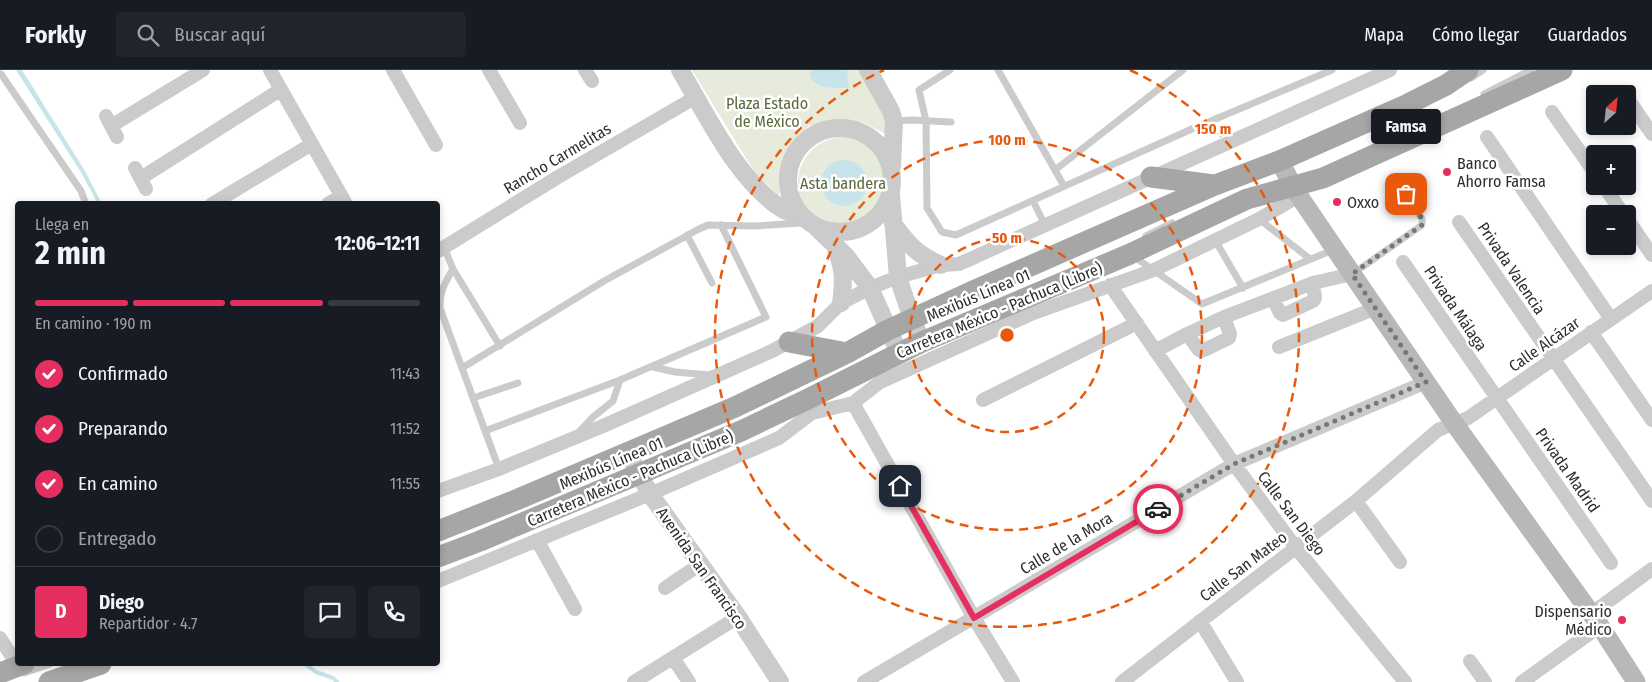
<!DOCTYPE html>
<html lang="es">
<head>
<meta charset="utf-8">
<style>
	body { margin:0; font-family:"Fira Sans Condensed",sans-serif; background:#20242c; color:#f1f3f6; height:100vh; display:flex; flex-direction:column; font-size:19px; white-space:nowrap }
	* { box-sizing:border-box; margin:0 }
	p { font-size:16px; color:#9ea1a6 }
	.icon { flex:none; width:28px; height:28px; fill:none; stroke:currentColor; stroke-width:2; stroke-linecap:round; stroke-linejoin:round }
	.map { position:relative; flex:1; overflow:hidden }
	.details { position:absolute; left:15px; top:131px; width:425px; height:465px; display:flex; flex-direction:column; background:#171b24; border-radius:5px; box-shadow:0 2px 8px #0003 }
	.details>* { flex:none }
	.needle { width:32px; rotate:27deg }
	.tools { position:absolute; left:1586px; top:15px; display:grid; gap:10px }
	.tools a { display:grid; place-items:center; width:50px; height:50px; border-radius:5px; background:#171b24; box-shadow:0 2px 8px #0003; font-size:25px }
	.pin { position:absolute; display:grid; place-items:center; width:42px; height:42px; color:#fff; margin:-21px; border-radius:10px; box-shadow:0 2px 8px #0006 }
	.courier { position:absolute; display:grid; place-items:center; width:50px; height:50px; margin:-25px; border:4px solid #e52f61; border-radius:50%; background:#fff; color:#222; box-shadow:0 1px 6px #0007 }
	.bubble { position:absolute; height:35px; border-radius:5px; background:#171b24; box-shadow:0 2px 8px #0003; font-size:16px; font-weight:700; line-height:35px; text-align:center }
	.summary em { font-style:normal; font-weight:700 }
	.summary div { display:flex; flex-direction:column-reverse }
	.summary { display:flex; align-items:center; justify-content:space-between; height:85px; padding:0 20px }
	h1 { font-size:32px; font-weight:700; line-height:38px }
	.bar { display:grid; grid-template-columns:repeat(4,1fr); gap:8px 5px; align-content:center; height:60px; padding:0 20px }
	.bar i { height:6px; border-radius:4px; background:#363941 }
	.bar .selected { background:#e52f61 }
	.bar p { grid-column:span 4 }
	.line { display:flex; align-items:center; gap:12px; padding:0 20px; border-top:1px solid #363941 }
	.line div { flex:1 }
	.round { display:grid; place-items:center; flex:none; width:52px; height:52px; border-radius:5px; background:#20242c }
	ol { padding:0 20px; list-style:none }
	li { display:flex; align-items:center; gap:15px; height:55px }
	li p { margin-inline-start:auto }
	li .icon { padding:5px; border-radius:50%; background:#e52f61; color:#fff; stroke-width:4 }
	li:last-child { color:#9ea1a6 }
	li i { width:28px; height:28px; border:2px solid #363941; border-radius:50% }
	header { display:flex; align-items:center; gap:30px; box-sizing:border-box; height:70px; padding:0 25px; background:#171b24; border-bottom:1px solid #363941 }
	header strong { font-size:24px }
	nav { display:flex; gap:28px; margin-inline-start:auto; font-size:18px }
	.search { width:350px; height:45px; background:#20242c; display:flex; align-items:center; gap:12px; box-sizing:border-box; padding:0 18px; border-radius:5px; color:#9ea1a6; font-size:19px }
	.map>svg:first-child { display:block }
	.green { fill:#e7ebdb }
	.water { fill:#c7e4eb }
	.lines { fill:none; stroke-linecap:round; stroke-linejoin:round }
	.stream { stroke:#c7e4eb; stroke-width:4 }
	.service { stroke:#cbcbcb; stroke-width:7 }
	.minor { stroke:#cbcbcb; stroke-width:14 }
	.tertiary { stroke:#cbcbcb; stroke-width:18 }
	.secondary { stroke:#b8b8b8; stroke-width:19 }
	.primary { stroke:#a6a6a6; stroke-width:21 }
	.done { stroke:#777; stroke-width:5; stroke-dasharray:0 9 }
	.route { stroke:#e52f61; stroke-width:6 }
	.ring { fill:none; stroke:#e8590c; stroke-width:2.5; stroke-dasharray:9 6 }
	.poi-dot { fill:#e52f61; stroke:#fff; stroke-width:2 }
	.labels { text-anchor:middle; stroke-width:5; stroke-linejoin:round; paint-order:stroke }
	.park-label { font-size:16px; fill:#5a693b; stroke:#fff }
	.street-label { font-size:16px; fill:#2e2e2e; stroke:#fff }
	.poi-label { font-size:16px; fill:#2e2e2e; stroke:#fff; text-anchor:start }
	.centre { fill:#e8590c; stroke:#fff; stroke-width:2.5 }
	.ring-label { font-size:15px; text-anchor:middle; font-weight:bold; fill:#e8590c; stroke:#fff; stroke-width:5; stroke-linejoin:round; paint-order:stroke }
</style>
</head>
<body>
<header>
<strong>Forkly</strong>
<div class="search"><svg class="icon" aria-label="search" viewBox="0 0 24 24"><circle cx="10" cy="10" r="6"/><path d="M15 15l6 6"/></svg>Buscar aquí</div>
<nav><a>Mapa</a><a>Cómo llegar</a><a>Guardados</a></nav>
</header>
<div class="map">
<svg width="1652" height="612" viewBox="0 0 1652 612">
	<rect width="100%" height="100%" fill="#fff"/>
	<path class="green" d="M692 0H861L883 42 889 66 865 53 841 51 808 56 783 94 779 126 755 103Z
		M798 113a46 46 0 1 1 92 0a46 46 0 1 1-92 0Z"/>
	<path class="water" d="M16 0H22L85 101 102 134H98L82 104Z
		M814 0H847L849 18C836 18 810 20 810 2Z
		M821 113a23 23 0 1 1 46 0a23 23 0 1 1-46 0Z"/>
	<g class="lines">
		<path class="stream" d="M305 594 316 602 333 608 337 612"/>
		<path class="service" d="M950 0 919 20 926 51 927 138 942 162 956 165 1194 58 1332 0
			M998 0 1064 116
			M1 4 81 121 86 134
			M1471 8 1483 0
			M1484 24 1531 0
			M895 51 912 50 951 52
			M1055 100 1183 0
			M1033 131 1045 155
			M1259 149 1310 189
			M687 165 712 213
			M1146 166 1172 153
			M1215 170 1243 218
			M444 177 453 199C445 213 439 222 440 238L499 399
			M1133 186 1202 234 1333 180
			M453 199 500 276
			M1354 203 1422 155V149L1397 111
			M653 297 675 302 710 305
			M462 298 604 211 699 159 708 155 755 156 802 153
			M473 328 518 313
			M485 361 620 310 766 247 721 155
			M578 363 593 347 613 331 620 310
			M24 603 50 594"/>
		<path class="minor" d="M270 0 346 134
			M393 0 436 75
			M489 0 520 53
			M585 0 592 11
			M1628 29 1652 64
			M1552 42 1595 103
			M106 46 117 67
			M111 56 203 0
			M1487 67 1611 249
			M135 98 146 119
			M141 108 280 20
			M1604 116 1623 144
			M212 134 312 74
			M328 134 341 126
			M1628 150 1652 185
			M1459 152 1652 431
			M438 181 558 107 696 27
			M1403 192 1611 493
			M1110 215 1234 394 1296 478 1405 612
			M1273 228 1280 243 1283 245 1313 231 1315 228 1313 213
			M1591 262 1652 350
			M1187 264 1199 280 1202 281 1229 268 1230 264 1224 247
			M1279 277 1376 238
			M1155 281 1187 264 1224 247 1313 213 1352 204
			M983 330 1137 253
			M853 333 974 548 1013 612
			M438 421 499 399 603 356 772 281 818 256 841 233 870 218 898 207 941 195 959 194 1390 0
			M1356 431 1400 492
			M537 470 575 539
			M438 511 650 424 779 368 812 343 853 333 880 312 1031 244 1154 200 1259 149 1299 126
			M665 518 699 495
			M1591 544 1652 499
			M1200 551 1237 612
			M0 568 18 596
			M673 588 689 612
			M1470 591 1485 612
			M634 612 738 547
			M864 612 1234 394 1426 312
			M1122 612 1356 431 1438 360 1468 348 1652 221
			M1522 612 1600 556"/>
		<path class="tertiary" d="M680 0C707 45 737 110 782 139 789 143 797 145 804 148
			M868 0 891 41 894 51 892 96
			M788 110a52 52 0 1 1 104 0a52 52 0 1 1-104 0Z
			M891 125 898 207 912 249 922 272
			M893 154C908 174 917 185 941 195
			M817 158 846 186 870 218 899 283
			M836 179C844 200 844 211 841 233
			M627 382 650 424 738 547 780 612"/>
		<path class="secondary" d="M1279 91 1299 126 1335 179 1454 353 1600 556 1636 612"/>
		<path class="primary" d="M1151 107 1214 115
			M789 272 847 283
			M438 461 516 430 735 337 847 283 888 260 973 221 1215 115 1279 91 1408 34 1446 15 1468 0
			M438 487 480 471 741 361 806 330 922 272 1130 184 1247 129 1323 108 1562 0
			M0 603 24 594
			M49 612 101 594"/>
	</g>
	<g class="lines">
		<path class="done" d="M1158 439 1234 394 1426 312 1352 204 1422 155V149L1406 124"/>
		<path class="route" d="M900 416 974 548 1158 439"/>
	</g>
	<g class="ring">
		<circle cx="1007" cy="265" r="97"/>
		<circle cx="1007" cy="265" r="195"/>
		<path d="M1130 0A292 292 0 1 1 884 0"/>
	</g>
	<g class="poi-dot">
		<circle cx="1447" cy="102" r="5"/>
		<circle cx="1337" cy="132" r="5"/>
		<circle cx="1622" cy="550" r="5"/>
	</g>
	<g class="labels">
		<g class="park-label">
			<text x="767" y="39">Plaza Estado<tspan x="767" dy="18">de México</tspan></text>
			<text x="843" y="119">Asta bandera</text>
		</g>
		<g class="street-label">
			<text transform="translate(557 88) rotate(-31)" y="6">Rancho Carmelitas</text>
			<text transform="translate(1512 198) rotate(56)" y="6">Privada Valencia</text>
			<text transform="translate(978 225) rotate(-23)" y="6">Mexibús Línea 01</text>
			<text transform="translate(1456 238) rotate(56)" y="6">Privada Málaga</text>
			<text transform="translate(999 240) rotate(-23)" y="6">Carretera México - Pachuca (Libre)</text>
			<text transform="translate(1544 274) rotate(-35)" y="6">Calle Alcázar</text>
			<text transform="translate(611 393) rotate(-23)" y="6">Mexibús Línea 01</text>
			<text transform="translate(1568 400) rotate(55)" y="6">Privada Madrid</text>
			<text transform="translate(630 408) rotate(-23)" y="6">Carretera México - Pachuca (Libre)</text>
			<text transform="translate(1292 443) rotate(53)" y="6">Calle San Diego</text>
			<text transform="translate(1066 473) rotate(-31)" y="6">Calle de la Mora</text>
			<text transform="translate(1243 496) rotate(-37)" y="6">Calle San Mateo</text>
			<text transform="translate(702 498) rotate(55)" y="6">Avenida San Francisco</text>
		</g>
		<g class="poi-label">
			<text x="1457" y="99">Banco<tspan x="1457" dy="18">Ahorro Famsa</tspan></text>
			<text x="1347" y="138">Oxxo</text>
			<text x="1612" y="547" text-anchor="end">Dispensario<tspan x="1612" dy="18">Médico</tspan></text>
		</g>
	</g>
	<circle cx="1007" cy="265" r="8" class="centre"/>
	<g class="ring-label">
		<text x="1213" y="64">150 m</text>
		<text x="1007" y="75">100 m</text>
		<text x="1007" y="173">50 m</text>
	</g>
</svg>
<div class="tools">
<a><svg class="needle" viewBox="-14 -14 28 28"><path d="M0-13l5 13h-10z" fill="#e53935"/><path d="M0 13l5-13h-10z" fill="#9ea1a6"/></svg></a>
<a>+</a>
<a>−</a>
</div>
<div class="pin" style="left:1406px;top:124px;background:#ea580c"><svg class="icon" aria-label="bag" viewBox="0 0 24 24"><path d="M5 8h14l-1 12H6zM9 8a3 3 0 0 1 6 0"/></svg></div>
<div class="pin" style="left:900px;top:416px;background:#1f2937"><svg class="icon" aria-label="home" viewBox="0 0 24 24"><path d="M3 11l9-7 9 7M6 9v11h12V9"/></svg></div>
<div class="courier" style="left:1158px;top:439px"><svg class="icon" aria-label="car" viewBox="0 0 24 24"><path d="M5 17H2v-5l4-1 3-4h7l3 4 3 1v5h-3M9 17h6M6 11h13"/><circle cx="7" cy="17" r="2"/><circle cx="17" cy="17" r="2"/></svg></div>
<div class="bubble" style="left:1371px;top:39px;width:70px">Famsa</div>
<section class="details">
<div class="summary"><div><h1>2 min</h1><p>Llega en</p></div><em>12:06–12:11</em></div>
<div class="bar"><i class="selected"></i><i class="selected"></i><i class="selected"></i><i></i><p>En camino · 190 m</p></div>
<ol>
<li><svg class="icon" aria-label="check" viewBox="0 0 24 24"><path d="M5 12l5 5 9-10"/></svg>Confirmado<p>11:43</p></li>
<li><svg class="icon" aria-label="check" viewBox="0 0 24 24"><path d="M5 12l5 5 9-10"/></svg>Preparando<p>11:52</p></li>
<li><svg class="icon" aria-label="check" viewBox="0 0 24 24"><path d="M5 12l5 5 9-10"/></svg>En camino<p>11:55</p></li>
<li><i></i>Entregado</li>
</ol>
<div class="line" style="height:90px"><b class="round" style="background:#e52f61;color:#fff">D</b><div><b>Diego</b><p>Repartidor · 4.7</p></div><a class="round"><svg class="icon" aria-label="chat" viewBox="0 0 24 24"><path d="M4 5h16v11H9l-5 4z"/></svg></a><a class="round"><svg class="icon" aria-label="phone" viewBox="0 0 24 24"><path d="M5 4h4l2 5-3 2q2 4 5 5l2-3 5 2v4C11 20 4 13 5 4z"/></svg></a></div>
</section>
</div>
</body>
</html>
